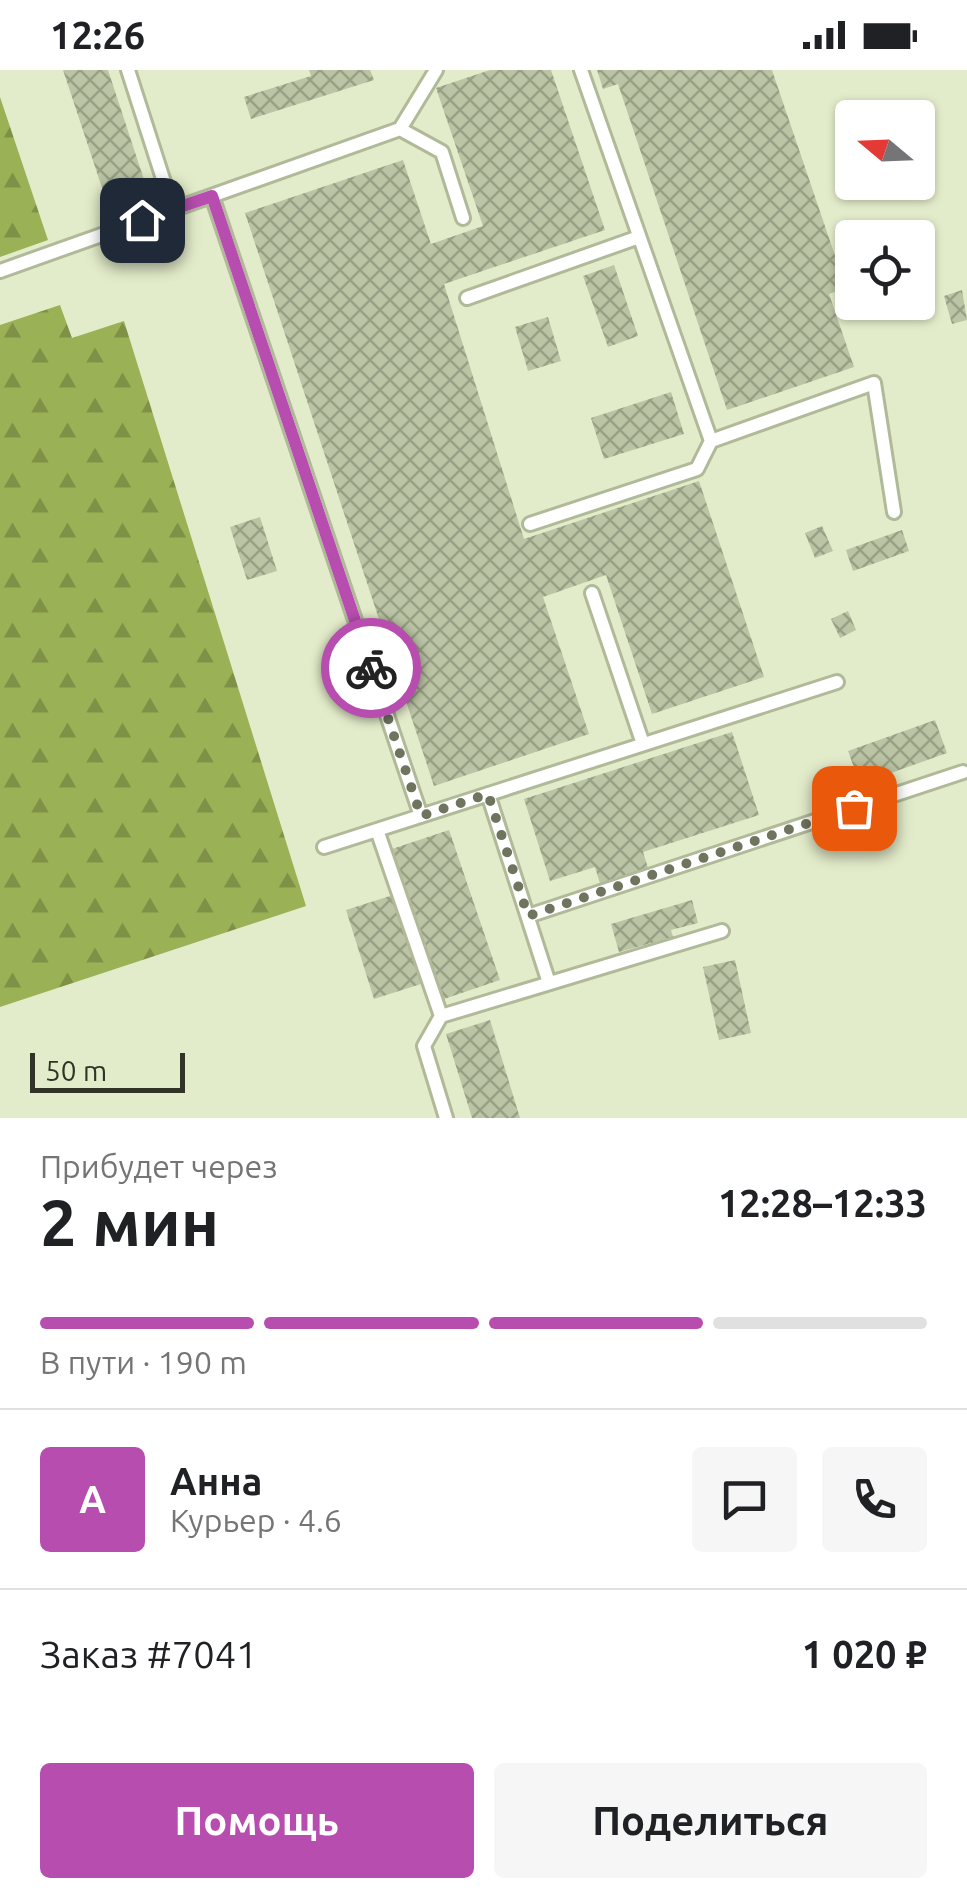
<!DOCTYPE html>
<html lang="ru">
<head>
<meta charset="utf-8">
<style>
	body { margin:0; font-family:Ubuntu,sans-serif; background:#f6f6f6; color:#202124; height:100vh; display:flex; flex-direction:column; font-size:38px; white-space:nowrap }
	* { box-sizing:border-box; margin:0 }
	p { font-size:32px; color:#757577 }
	.icon { flex:none; width:55px; height:55px; fill:none; stroke:currentColor; stroke-width:2; stroke-linecap:round; stroke-linejoin:round }
	.map { position:relative; height:1048px; overflow:hidden }
	.sheet { display:flex; flex-direction:column; background:#fff; flex:1 }
	.sheet>* { flex:none }
	.needle { width:65px; rotate:289deg }
	.tools { position:absolute; left:835px; top:30px; display:grid; gap:20px }
	.tools a { display:grid; place-items:center; width:100px; height:100px; border-radius:10px; background:#fff; box-shadow:0 2px 8px #0004; font-size:50px }
	.scale { position:absolute; left:30px; bottom:25px; width:155px; box-sizing:border-box; padding-left:10px; border:5px solid #303326; border-top:0; font-size:28px; line-height:35px; white-space:nowrap; color:#303326; -webkit-text-stroke:8px #e3ecca; paint-order:stroke }
	.pin { position:absolute; display:grid; place-items:center; width:85px; height:85px; color:#fff; margin:-42px; border-radius:20px; box-shadow:0 5px 15px #0006 }
	.courier { position:absolute; display:grid; place-items:center; width:100px; height:100px; margin:-50px; border:8px solid #b74daf; border-radius:50%; background:#fff; color:#222; box-shadow:0 2px 12px #0007 }
	.overview em { font-style:normal; font-weight:700 }
	.overview div { display:flex; flex-direction:column-reverse }
	.overview { display:flex; align-items:center; justify-content:space-between; height:170px; padding:0 40px }
	h1 { font-size:65px; font-weight:700; line-height:75px }
	.bar { display:grid; grid-template-columns:repeat(4,1fr); gap:15px 10px; align-content:center; height:120px; padding:0 40px }
	.bar i { height:12px; border-radius:8px; background:#e0e0e0 }
	.bar .selected { background:#b74daf }
	.bar p { grid-column:span 4 }
	.line { display:flex; align-items:center; gap:25px; padding:0 40px; border-top:2px solid #e0e0e0 }
	.line div { flex:1 }
	.round { display:grid; place-items:center; flex:none; width:105px; height:105px; border-radius:10px; background:#f6f6f6 }
	.primary-button { display:flex; gap:20px; margin-top:auto; padding:20px 40px }
	.primary-button a { flex:1; height:115px; border-radius:10px; background:#b74daf; color:#fff; font-size:40px; font-weight:700; line-height:115px; text-align:center }
	.primary-button a+a { background:#f6f6f6; color:#202124 }
	.status { display:flex; justify-content:space-between; align-items:center; height:70px; padding:0 50px; background:#fff; direction:ltr }
	.status svg { height:28px; fill:currentColor }
	.map>svg:first-child { display:block }
	.forest { fill:url(#forest-firs) }
	.building { fill:url(#building-cross-hatch) }
	.lines { fill:none; stroke-linecap:round; stroke-linejoin:round }
	.lane-casing { stroke:#b0b998; stroke-width:18 }
	.lane { stroke:#fff; stroke-width:12 }
	.done { stroke:#6f745f; stroke-width:10; stroke-dasharray:0 18 }
	.route { stroke:#b74daf; stroke-width:12 }
</style>
</head>
<body>
<div class="status"><b>12:26</b><svg viewBox="0 0 49 12"><path d="M0 12V9h3v3zM5 12V6h3v6zM10 12V3h3v9zM15 12V0h3v12zM26 1h20v11H26zM47 4h2v5h-2z"/></svg></div>
<div class="map">
<svg width="967" height="1048" viewBox="0 0 967 1048">
	<defs>
		<pattern id="forest-firs" width="22" height="20" patternUnits="userSpaceOnUse" patternTransform="scale(2.5)"><rect width="22" height="20" fill="#9bb155"/><path d="M5 1l3.5 6h-7zM16 11l3.5 6h-7z" fill="#7f9146"/></pattern>
		<pattern id="building-cross-hatch" width="8" height="8" patternUnits="userSpaceOnUse" patternTransform="scale(2.5)"><rect width="8" height="8" fill="#bbc4a4"/><path d="M0 0l8 8M0 8l8-8" fill="none" stroke="#98a085"/></pattern>
	</defs>
	<rect width="100%" height="100%" fill="#e3ecca"/>
	<path class="forest" d="M0 27 48 170 0 187Z
		M60 235 72 268 124 251 306 836 0 937V255Z"/>
	<path class="building" d="M63 0H108L150 128 110 142Z
		M309 0H370L374 10 251 49 244 27 311 6Z
		M490 0H551L605 160 444 214 524 469 699 411 764 607 652 644 606 505 543 527 589 664 434 716 245 143 403 90 431 174 483 156 436 18Z
		M597 0H772L846 218 829 224 854 297 727 340 618 14 603 19Z
		M614 195 638 266 608 277 583 206Z
		M962 220 967 250 952 254 944 226Z
		M548 247 561 291 528 301 515 257Z
		M671 322 684 364 604 389 591 348Z
		M260 447 277 501 247 510 230 457Z
		M822 456 833 481 815 488 805 463Z
		M902 460 909 481 853 501 846 480Z
		M848 541 856 560 840 568 831 549Z
		M935 650 947 683 860 714 848 681Z
		M732 662 759 745 643 782 649 801 601 817 595 797 550 811 524 729Z
		M449 760 500 910 444 929 392 779Z
		M393 825 421 914 374 929 346 840Z
		M692 830 698 853 671 860 673 867 619 882 611 854Z
		M735 890 751 963 719 970 703 897Z
		M490 950 520 1048H472L446 964Z"/>
	<g class="lines">
		<g class="lane-casing">
			<path id="lane" d="M128 0 173 140
				M581 0 711 371 874 313 894 442
				M400 59 442 82 463 148
				M212 126 421 746
				M0 201 400 59 436 0
				M467 228 639 167
				M530 454 697 399 711 371
				M592 523 643 674
				M488 724 549 913
				M377 760 441 946 722 861
				M324 777 837 612
				M528 846 963 702
				M441 946 424 976 446 1048"/>
		</g>
		<use href="#lane" class="lane"/>
	</g>
	<g class="lines">
		<path class="done" d="M371 598 421 746 488 724 528 846 854 738"/>
		<path class="route" d="M142 150 212 126 371 598"/>
	</g>
</svg>
<div class="tools">
<a><svg class="needle" viewBox="-14 -14 28 28"><path d="M0-13l5 13h-10z" fill="#e53935"/><path d="M0 13l5-13h-10z" fill="#757577"/></svg></a>
<a><svg class="icon" aria-label="locate" viewBox="0 0 24 24"><circle cx="12" cy="12" r="6"/><path d="M12 2v4M12 18v4M2 12h4M18 12h4"/></svg></a>
</div>
<div class="scale">50 m</div>
<div class="pin" style="left:854px;top:738px;background:#ea580c"><svg class="icon" aria-label="bag" viewBox="0 0 24 24"><path d="M5 8h14l-1 12H6zM9 8a3 3 0 0 1 6 0"/></svg></div>
<div class="pin" style="left:142px;top:150px;background:#1f2937"><svg class="icon" aria-label="home" viewBox="0 0 24 24"><path d="M3 11l9-7 9 7M6 9v11h12V9"/></svg></div>
<div class="courier" style="left:371px;top:598px"><svg class="icon" aria-label="bike" viewBox="0 0 24 24"><circle cx="6" cy="16" r="4"/><circle cx="18" cy="16" r="4"/><path d="M6 16l4-8h5l3 8M10 8l3 8H6M13 5h3"/></svg></div>
</div>
<section class="sheet">
<div class="overview"><div><h1>2 мин</h1><p>Прибудет через</p></div><em>12:28–12:33</em></div>
<div class="bar"><i class="selected"></i><i class="selected"></i><i class="selected"></i><i></i><p>В пути · 190 m</p></div>
<div class="line" style="height:180px"><b class="round" style="background:#b74daf;color:#fff">А</b><div><b>Анна</b><p>Курьер · 4.6</p></div><a class="round"><svg class="icon" aria-label="chat" viewBox="0 0 24 24"><path d="M4 5h16v11H9l-5 4z"/></svg></a><a class="round"><svg class="icon" aria-label="phone" viewBox="0 0 24 24"><path d="M5 4h4l2 5-3 2q2 4 5 5l2-3 5 2v4C11 20 4 13 5 4z"/></svg></a></div>
<div class="line" style="height:130px"><div>Заказ #7041</div><b>1 020 ₽</b></div>
<div class="primary-button"><a>Помощь</a><a>Поделиться</a></div>
</section>
</body>
</html>
